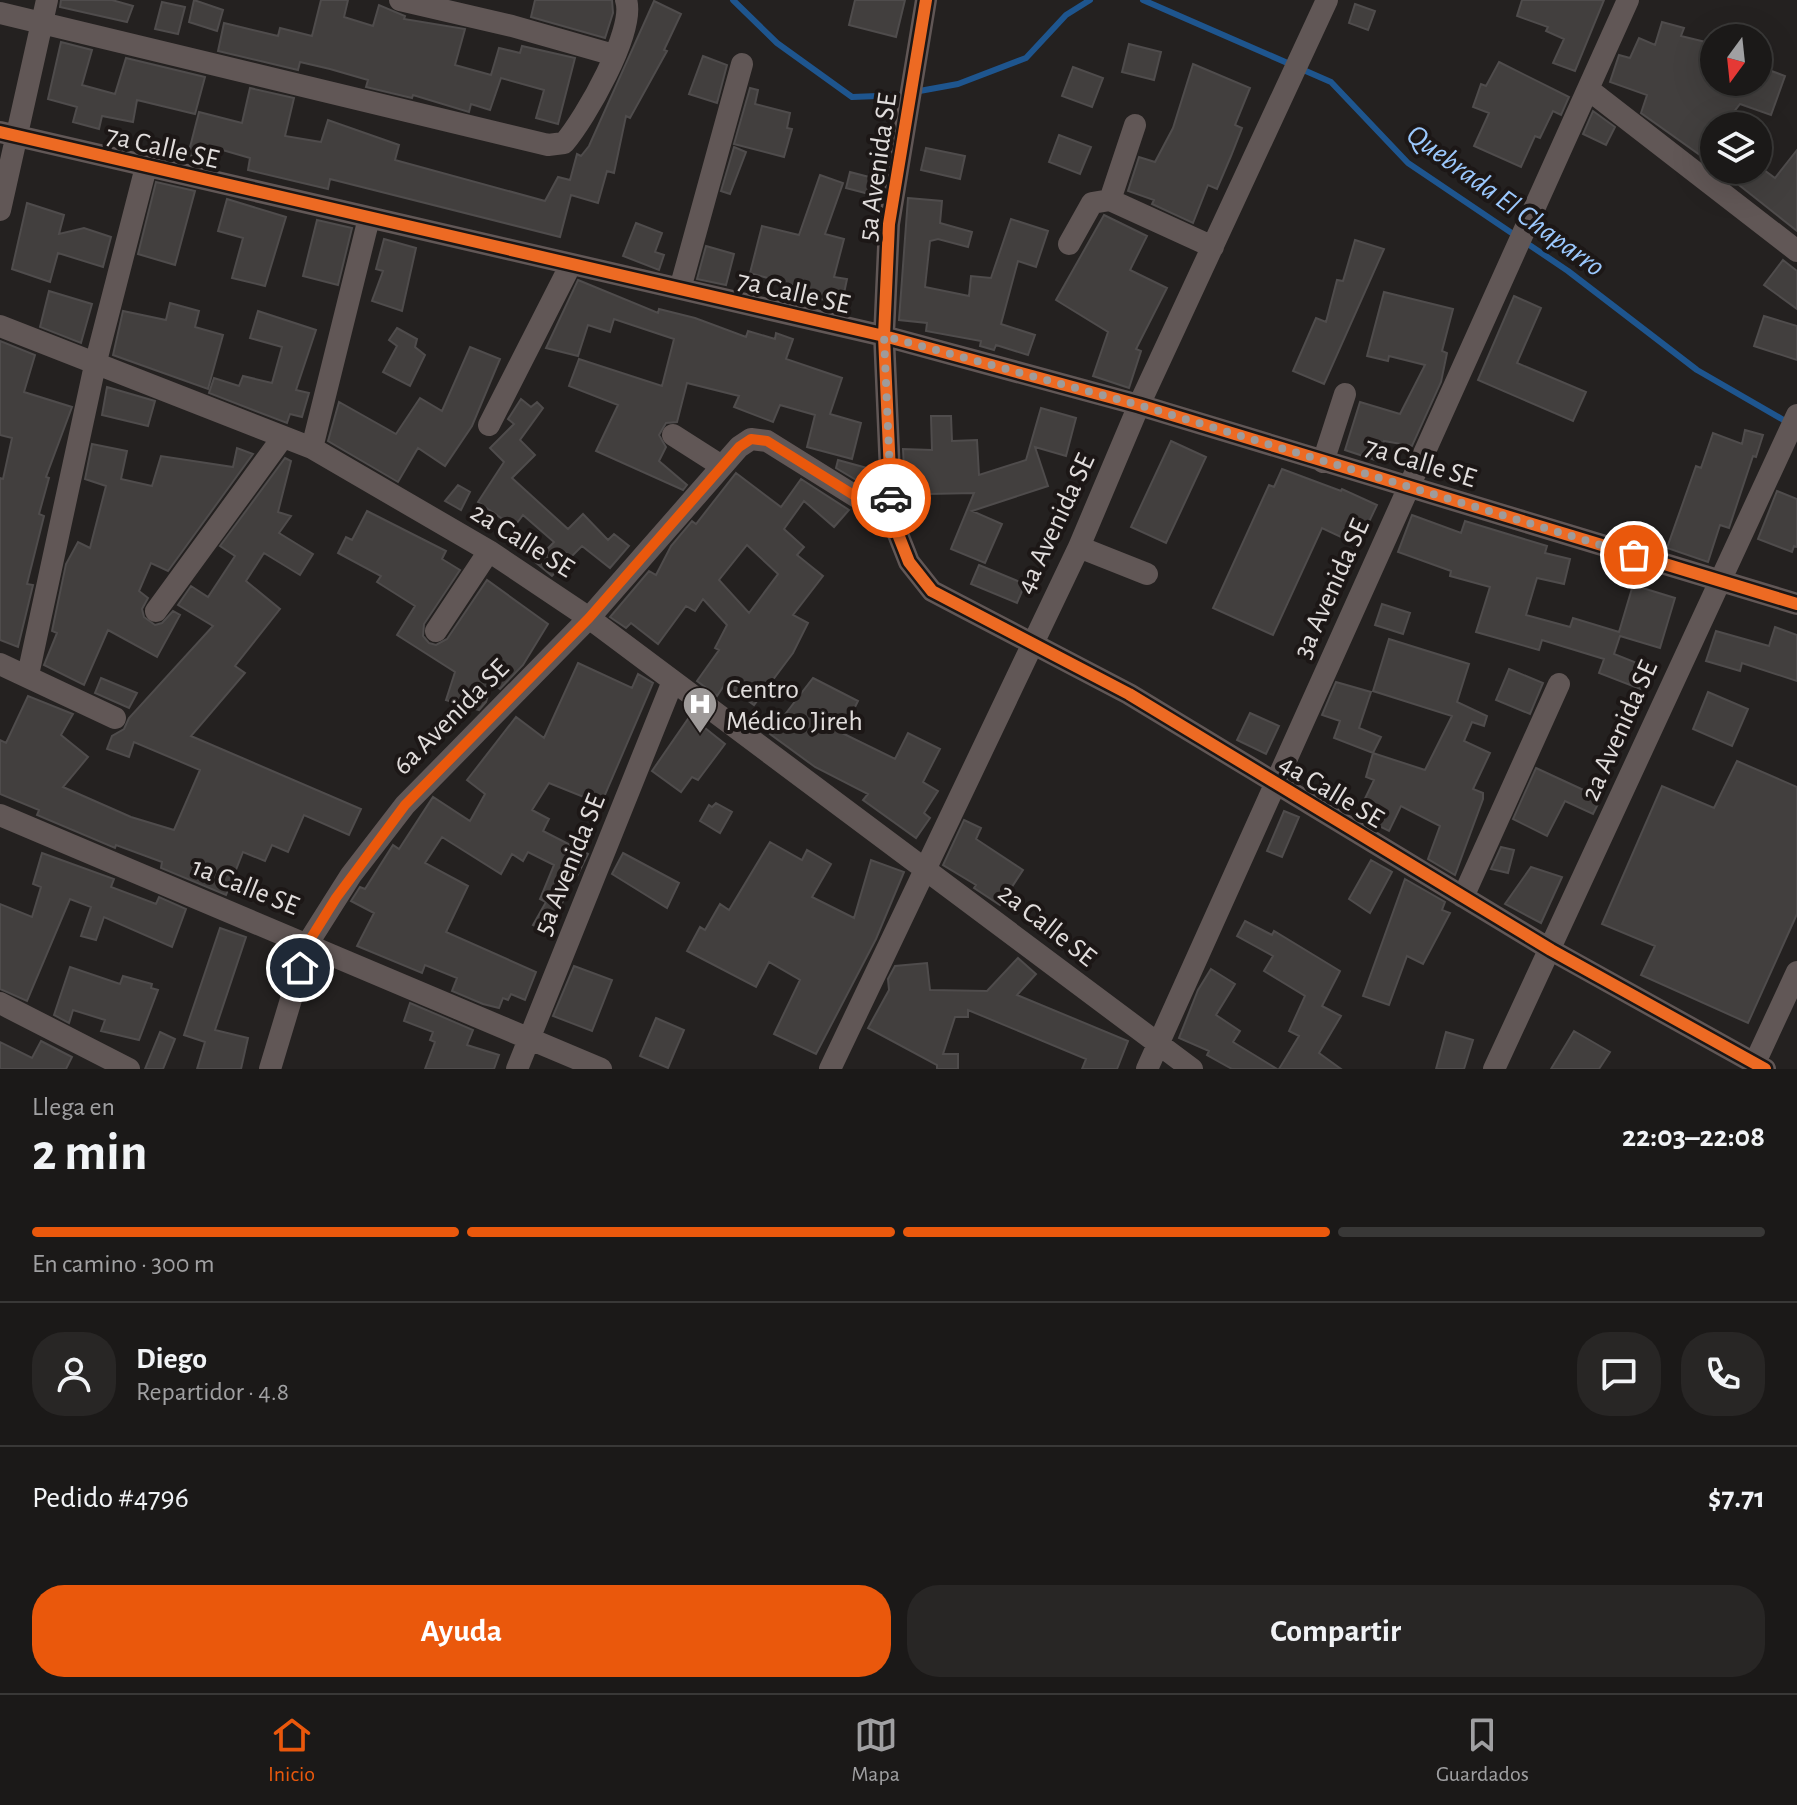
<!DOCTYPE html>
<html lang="es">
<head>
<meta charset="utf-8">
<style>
	body { margin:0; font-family:"Alegreya Sans",sans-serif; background:#282625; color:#f1f3f6; height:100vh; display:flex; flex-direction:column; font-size:30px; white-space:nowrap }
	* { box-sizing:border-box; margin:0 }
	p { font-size:26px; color:#a0a0a2 }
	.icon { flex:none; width:44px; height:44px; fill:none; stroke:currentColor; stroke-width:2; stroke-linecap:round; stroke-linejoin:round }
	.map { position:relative; height:1069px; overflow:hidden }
	.sheet { display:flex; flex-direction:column; background:#1b1918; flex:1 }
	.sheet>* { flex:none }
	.needle { width:52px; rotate:195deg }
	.controls { position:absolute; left:1700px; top:24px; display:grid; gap:16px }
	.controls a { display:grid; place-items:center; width:72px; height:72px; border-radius:50%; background:#1b1918; box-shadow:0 8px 32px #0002,0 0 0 2px #393837; font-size:40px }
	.pin { position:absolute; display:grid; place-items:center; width:68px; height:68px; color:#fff; margin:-34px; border:4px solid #fff; border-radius:50%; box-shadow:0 2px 8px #0007 }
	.courier { position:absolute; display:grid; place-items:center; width:80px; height:80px; margin:-40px; border:6px solid #ea580c; border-radius:50%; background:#fff; color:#222; box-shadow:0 2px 10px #0007 }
	.headline em { font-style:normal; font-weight:600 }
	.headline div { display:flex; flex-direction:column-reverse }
	.headline { display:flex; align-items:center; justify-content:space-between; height:136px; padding:0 32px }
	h1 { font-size:52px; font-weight:600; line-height:60px }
	.bar { display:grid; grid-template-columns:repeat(4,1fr); gap:12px 8px; align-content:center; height:96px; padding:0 32px }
	.bar i { height:10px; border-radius:6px; background:#393837 }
	.bar .current { background:#ea580c }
	.bar p { grid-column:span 4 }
	.line { display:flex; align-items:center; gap:20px; padding:0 32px; border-top:2px solid #393837 }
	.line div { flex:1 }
	.round { display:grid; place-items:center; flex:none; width:84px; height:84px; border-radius:32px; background:#282625 }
	.primary-button { display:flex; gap:16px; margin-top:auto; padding:16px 32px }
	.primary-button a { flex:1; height:92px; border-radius:32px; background:#ea580c; color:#fff; font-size:32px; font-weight:600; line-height:92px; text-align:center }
	.primary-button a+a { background:#282625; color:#f1f3f6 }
	.tab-bar { display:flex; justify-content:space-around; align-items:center; height:112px; border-top:2px solid #393837; background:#1b1918; font-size:22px; color:#a0a0a2 }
	.tab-bar a { display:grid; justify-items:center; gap:4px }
	.tab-bar .current { color:#ea580c }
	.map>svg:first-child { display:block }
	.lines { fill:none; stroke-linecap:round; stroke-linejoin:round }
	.stream { stroke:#1e558e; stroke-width:6 }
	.building { fill:#423f3e; stroke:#4f4c4c; stroke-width:2; fill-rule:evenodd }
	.minor { stroke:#615756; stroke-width:22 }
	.cycleway-casing { stroke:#1c1716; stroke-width:17 }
	.cycleway { stroke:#ed6a23; stroke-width:12 }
	.done { stroke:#9f9b9a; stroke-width:8; stroke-dasharray:0 14.4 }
	.route { stroke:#ea580c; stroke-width:10 }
	.labels { text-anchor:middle; stroke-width:8; stroke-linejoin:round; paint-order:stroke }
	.street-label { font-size:28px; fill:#e1dddc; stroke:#1c1716 }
	.poi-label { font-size:28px; fill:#e1dddc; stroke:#1c1716; text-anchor:start }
	.water-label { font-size:30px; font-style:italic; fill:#9bc8fd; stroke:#1c1716 }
</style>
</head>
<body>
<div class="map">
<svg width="1797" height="1069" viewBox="0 0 1797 1069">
	<rect width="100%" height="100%" fill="#242120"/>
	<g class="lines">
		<path class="stream" d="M733 0 777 43 852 97 904 95
			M1143 0 1331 82 1408 163 1568 271 1697 370 1787 422
			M914 92 958 84 1026 58 1066 15 1090 0"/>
	</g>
	<path class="building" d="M61 0H112L133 6 127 22 60 7Z
		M194 0 223 10 217 31 189 22Z
		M321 0H348L344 17 373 26 379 5 405 16 404 19 465 29 455 65 491 75 499 48 520 53 522 46 575 58 558 124 536 118 544 90 501 78 490 110 471 104 469 112 413 95 412 98 366 87 368 80 330 69 300 62 298 70 218 51 224 23 278 36 280 28 312 36Z
		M535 0H612L613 13 605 38 531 17Z
		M855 0H905L896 37 849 25Z
		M1522 0H1604L1575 71 1553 63 1564 39 1546 31 1548 27 1517 16Z
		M654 1 681 14 664 50 667 51 630 118 626 116 614 173 607 171 598 203 571 195 560 237 330 179 328 189 248 170 250 158 219 149 215 162 188 155 199 112 242 123 250 88 294 98 285 136 321 142 328 120 399 145 395 160 545 201 558 177 570 180 577 154 581 156 589 146Z
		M162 2 185 7 178 34 155 29Z
		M1355 4 1375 11 1368 30 1349 23Z
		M1662 22 1684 28 1681 36 1714 44V82H1758V66L1785 76 1771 115 1740 104 1723 126H1714V165L1641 113 1647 95 1610 82 1619 55 1630 58 1639 38 1655 45Z
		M61 42 92 50 82 85 115 94 126 58 205 77 195 114 137 100 133 122 102 116 99 129 73 122 77 107 48 99Z
		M1129 44 1161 52 1154 80 1122 72Z
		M703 56 727 65 717 103 689 94Z
		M1499 62 1569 97 1561 115 1553 111 1540 138 1535 136 1521 167 1474 146 1489 113 1473 107 1481 84 1486 86Z
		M1193 64 1250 88 1235 125 1242 128 1231 156 1217 189 1208 185 1193 223 1152 204 1154 200 1128 191 1139 157 1155 162 1173 128Z
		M1073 67 1103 78 1092 107 1062 96Z
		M750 88 758 90 755 104 790 113 787 128 792 129 784 157 734 144Z
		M1593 111 1615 127 1606 145 1583 134Z
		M1059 135 1091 147 1080 174 1049 162Z
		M734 147 746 152 730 194 721 191Z
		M926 148 965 156 960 179 921 170Z
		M1797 150V231L1720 170H1764L1775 178Z
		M850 172 873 178 869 194 846 188Z
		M820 175 843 183 825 234 844 239 834 277 847 279 842 303 794 294 796 286 750 273 762 226 799 235Z
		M156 182 195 191 175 265 138 254Z
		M908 198 942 201 940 223 972 232 968 247 938 239 930 241 925 287 969 296 971 276 991 278 1011 219 1048 231 1036 267 1018 261 1001 324 1035 335 1028 355 996 345 994 350 980 346 981 341 926 331 927 323 899 320Z
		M227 199 286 217 265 286 232 278 243 238 218 231Z
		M27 203 64 215 59 234 84 228 111 237 103 267 58 253 50 282 12 269Z
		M1104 215 1147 236 1130 270 1167 288 1136 349 1141 351 1129 388 1093 376 1108 332 1056 300Z
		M317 220 352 228 338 285 303 276Z
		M636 223 662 233 655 252 664 255 659 270 623 256Z
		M384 239 416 248 402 311 372 301 383 271 376 269Z
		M1355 240 1384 249 1324 384 1293 371 1316 318 1326 322 1337 280 1343 281Z
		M706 246 734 254 726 285 697 279Z
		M1783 260 1797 271V309L1764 285Z
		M578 280 658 313 659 309 695 318 746 337 748 331 775 339 776 333 793 339 786 359 842 378 830 414 861 423 852 459 807 447 815 415 780 405 773 422 734 407 739 396 687 383 677 422 666 423 659 435 666 447 659 461 687 485 683 490 596 451 618 405 569 386 579 359 662 386 674 339 614 319 610 332 588 325 578 356 546 348Z
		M49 291 92 304 81 343 40 327Z
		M1384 292 1453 309 1442 351 1447 353 1441 382 1412 446 1384 441 1378 461 1345 450 1360 402 1400 414 1425 365 1389 356 1388 361 1367 356Z
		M1514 296 1541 308 1517 363 1586 392 1573 421 1478 380Z
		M170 303 199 311 195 327 223 335 208 389 113 355 123 311 166 320Z
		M258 311 316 330 296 390 309 393 302 417 290 414 287 423 209 393 214 378 239 386 243 376 272 383 282 347 250 338Z
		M1764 316 1797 326V360L1754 346Z
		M397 328 417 339 415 347 425 355 410 386 383 372 397 346 389 340Z
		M0 341 35 355 24 392 72 407 46 477 49 478 39 514 44 516 27 584 33 585 18 647 0 640V478L3 479 12 438 0 435Z
		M470 347 500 359 472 426 445 466 418 448 398 482 328 441 339 402 396 434 420 398 442 411Z
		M107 387 155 401 148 426 102 415Z
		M521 399 531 407 537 402 543 408 520 440 535 455 512 478 568 529 583 514 608 540 614 534 629 546 610 568 582 546 552 576 535 562 554 542 523 515 514 527 478 502 504 462 490 448 514 424 508 419Z
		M1041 408 1076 418 1066 456 1035 447 1048 486 972 511 1002 524 985 563 951 549 974 493 928 494V490L905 489 903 449 932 450 931 416H951L952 441 977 440 979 475 1026 460Z
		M1745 430 1763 435 1756 457 1753 456 1729 528 1720 525 1708 562 1667 548 1696 466 1701 468 1713 433 1742 444Z
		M1171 441 1206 457 1166 543 1131 527Z
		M92 444 127 451 121 479 152 486 161 456 233 467 237 448 253 454 168 571 151 563 139 591 148 598 142 609 144 617 155 625 162 623 173 611 180 615 157 657 108 630 84 685 44 665 57 633 52 631 66 564 78 542 90 548 106 486 85 479Z
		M285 458 291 461 278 512 291 516 279 533 313 554 300 575 264 553 246 581 280 609 235 666 245 673 191 736 361 809 349 835 304 815 288 852 272 845 265 861 243 852 226 895 161 868 162 862 116 845 115 848 37 815 39 810 0 794V740L6 743 28 696 73 714 61 735 88 757 63 787 131 817 174 830 200 770 134 742 129 757 107 749 112 736 124 729 129 718 213 626 178 605 191 586 208 597 235 556 220 546Z
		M838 460 867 468 863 484 836 468Z
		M1282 469 1341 491 1342 489 1377 505 1358 545 1322 528 1273 635 1213 608 1269 485 1274 487Z
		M736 473 781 507 801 479 849 510 834 527 804 501 784 529 804 547 797 555 823 576 793 615 808 623 793 653 754 705 725 684 717 696 697 681 719 650 715 648 727 625 703 599 695 611 686 606 658 644 631 623 626 628 610 617 649 571 656 575 671 546 692 521 696 524ZM747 545 778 574 749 613 719 580Z
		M458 485 470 492 461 510 445 501Z
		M1777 491 1797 499V547L1794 546 1792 552 1758 539Z
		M367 511 446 551 442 559 460 570 424 624 423 636 429 643 436 645 447 639 487 580 548 624 523 665 500 689 492 683 486 702 479 710 446 700 455 672 397 635 415 606 377 582 381 576 338 553 346 537 352 540Z
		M1412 515 1461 533 1465 521 1547 546 1545 553 1570 559 1564 584 1537 578 1526 615 1570 627 1573 618 1619 632 1633 585 1675 598 1660 648 1620 636 1614 654 1652 669 1643 690 1599 673 1604 659 1542 640 1539 650 1476 632 1490 587 1450 576 1451 571 1398 552Z
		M979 565 1025 584 1017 603 971 584Z
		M1382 604 1410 613 1403 634 1375 625Z
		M1775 627 1797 635V681L1742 663 1740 671 1706 661 1716 631 1769 646Z
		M1389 639 1469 664 1457 702 1487 716 1484 726 1472 722 1464 741 1490 753 1473 789 1483 793V799L1455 875 1428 859 1440 826 1401 806 1389 831 1357 815 1374 780 1366 777 1373 753 1425 770 1452 716 1373 691Z
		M578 663 632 688 638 674 653 683 601 804 549 783 532 810 549 819 543 831 588 854 577 876 574 875 550 932 533 925 546 902 540 899 554 865 528 852 523 861 512 854 501 874 442 837 425 863 468 886 446 932 536 972 525 1000 511 994 508 1000 503 998 499 1008 483 1004 452 991 457 978 425 965 422 973 357 946 374 913 351 901 360 887 365 889 393 845 399 849 433 797 470 821 485 794 467 780 516 717 544 738Z
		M1509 669 1543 683 1530 714 1496 700Z
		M101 678 137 693 129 708 95 693Z
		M813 678 858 701 842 733 895 759 908 733 940 749 923 782 938 791 924 813 930 818 916 838 863 800 868 794 815 767 770 734Z
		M1336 682 1371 692 1359 728 1381 737 1373 753 1334 738 1340 721 1322 715Z
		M1708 692 1748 709 1732 746 1693 729Z
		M1250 713 1279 726 1266 754 1237 740Z
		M690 716 725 744 698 780 692 777 681 792 652 771Z
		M1737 761 1797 787V914L1748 1023 1641 975 1655 946 1602 924 1662 786 1714 808Z
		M1536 768 1601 798 1593 814 1565 801 1547 836 1513 819Z
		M716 803 732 812 720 833 700 821 709 805 712 807Z
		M1284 811 1299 817 1282 857 1267 851Z
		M964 820 981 828 976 839 1023 870 1000 905 974 888 976 885 943 865Z
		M770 842 802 860 807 850 831 864 812 897 854 918 871 860 904 872 876 939 816 1054 774 1034 800 980 769 962 756 987 687 951 700 927 705 930 720 904 729 910Z
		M1501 847 1514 850 1508 873 1491 869Z
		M42 853 114 879 111 887 156 904 159 897 186 909 172 947 104 917 96 940 81 936 91 907 70 899 27 1001 0 989V904L32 917 41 887 33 884Z
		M623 853 679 883 667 908 612 874Z
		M1371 860 1392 872 1370 913 1349 899Z
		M1531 867 1562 877 1541 923 1505 904Z
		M1405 879 1445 902 1442 910 1450 913 1423 964 1407 956 1389 1005 1363 996Z
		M1245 921 1272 935 1274 931 1340 971 1322 1006 1341 1016 1319 1053 1341 1069H1279L1299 1036 1289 1031 1305 996 1264 971 1273 956 1237 936Z
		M220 928 246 937 215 1030 248 1038 241 1069H197L205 1042 184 1035Z
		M1018 958 1036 974 1017 995 1128 1041 1117 1069H1082L1086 1059 968 1010V1017H955L943 1054H958V1069H937V1065L868 1028 889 990 888 979 895 966 927 963 930 990 987 991Z
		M574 966 612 980 592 1031 553 1016Z
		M70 967 120 984 123 976 152 984 151 988 158 990 139 1040 101 1031 105 1020 73 1010 69 1023 54 1015Z
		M1211 969 1235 984 1216 1015 1240 1031 1233 1042 1277 1069H1232L1207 1055 1209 1051 1179 1038 1198 990Z
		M410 1003 473 1030 467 1045 499 1055 494 1069H425L435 1042 430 1040 433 1032 404 1021Z
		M656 1018 684 1030 668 1068 640 1056Z
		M1574 1031 1610 1052 1599 1069H1551Z
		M160 1032 175 1039 163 1069H145Z
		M1446 1032 1473 1040 1464 1069H1436Z
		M41 1041 72 1057 66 1069H0V1042L32 1058Z"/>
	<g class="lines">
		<path class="minor" d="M400 0 512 26 614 55
			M926 0 889 224 884 336 892 519 909 562 932 591 1129 694 1551 950 1765 1069
			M0 13 548 145 564 143C585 119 636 30 626 0
			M1588 89 1797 251
			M1135 125 1110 200 1213 247
			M0 132 884 336 1139 405 1797 604
			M0 210 47 0
			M1069 244 1092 203 1110 200
			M680 289 742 64
			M0 326 312 448 489 551 589 618 1192 1069
			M489 425 571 264
			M673 435 720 465
			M312 448 369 218
			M1323 462 1345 394
			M1079 547 1147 574
			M156 611 283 437
			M436 631 489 551
			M0 664 115 718
			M28 675 95 365 146 167
			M0 815 601 1069
			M1463 897 1559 684
			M0 1003 129 1069
			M270 1069 308 943 351 875 405 805 589 618 739 447 751 439 767 441 892 519
			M517 1069 673 681
			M830 1069 1079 547 1139 405 1327 0
			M1147 1069 1628 0
			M1494 1069 1797 415
			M1752 1069 1797 972"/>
		<g class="cycleway-casing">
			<path id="cycleway" d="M926 0 889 224 884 336 892 519 909 562 932 591 1129 694 1551 950 1765 1069
				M0 132 884 336 1139 405 1797 604"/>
		</g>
		<use href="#cycleway" class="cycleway"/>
	</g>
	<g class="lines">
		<path class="done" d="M891 498 884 336 1139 405 1634 555"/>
		<path class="route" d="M300 968 308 943 336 898 405 805 589 618 739 447 751 439 767 441 892 519 891 498"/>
	</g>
	<defs>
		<g id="hospital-pin" transform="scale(1.8)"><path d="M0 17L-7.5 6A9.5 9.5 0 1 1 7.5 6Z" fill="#9f9b9a" stroke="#1c1716"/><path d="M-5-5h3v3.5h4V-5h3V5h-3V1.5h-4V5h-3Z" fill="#fff"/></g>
	</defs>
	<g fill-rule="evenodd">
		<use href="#hospital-pin" x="700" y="704"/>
	</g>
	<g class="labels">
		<g class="street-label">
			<text transform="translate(163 146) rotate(13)" y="10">7a Calle SE</text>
			<text transform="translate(876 167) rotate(-82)" y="10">5a Avenida SE</text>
			<text transform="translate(794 291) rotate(13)" y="10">7a Calle SE</text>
			<text transform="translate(1421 461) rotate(17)" y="10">7a Calle SE</text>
			<text transform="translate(1054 523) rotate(-65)" y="10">4a Avenida SE</text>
			<text transform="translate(523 539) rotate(32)" y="10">2a Calle SE</text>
			<text transform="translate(1330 588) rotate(-66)" y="10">3a Avenida SE</text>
			<text transform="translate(450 716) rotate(-45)" y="10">6a Avenida SE</text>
			<text transform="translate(1618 730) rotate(-66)" y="10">2a Avenida SE</text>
			<text transform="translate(1332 790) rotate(31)" y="10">4a Calle SE</text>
			<text transform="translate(568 864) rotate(-68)" y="10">5a Avenida SE</text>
			<text transform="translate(246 885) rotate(22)" y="10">1a Calle SE</text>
			<text transform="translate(1048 924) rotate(38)" y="10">2a Calle SE</text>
		</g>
		<g class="poi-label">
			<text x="726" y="698">Centro<tspan x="726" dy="32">Médico Jireh</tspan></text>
		</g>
		<g class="water-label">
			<text transform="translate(1506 200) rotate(36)" y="10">Quebrada El Chaparro</text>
		</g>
	</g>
</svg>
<div class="controls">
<a><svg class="needle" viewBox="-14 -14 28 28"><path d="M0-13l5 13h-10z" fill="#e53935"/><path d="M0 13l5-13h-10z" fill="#a0a0a2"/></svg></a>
<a><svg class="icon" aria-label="layers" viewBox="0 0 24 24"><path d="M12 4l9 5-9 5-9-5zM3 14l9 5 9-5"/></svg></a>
</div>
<div class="pin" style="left:1634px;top:555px;background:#ea580c"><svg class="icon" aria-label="bag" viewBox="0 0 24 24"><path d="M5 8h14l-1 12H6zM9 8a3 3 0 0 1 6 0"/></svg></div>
<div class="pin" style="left:300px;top:968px;background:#1f2937"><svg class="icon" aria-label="home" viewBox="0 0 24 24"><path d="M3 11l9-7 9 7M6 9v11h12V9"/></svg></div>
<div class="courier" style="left:891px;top:498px"><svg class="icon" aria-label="car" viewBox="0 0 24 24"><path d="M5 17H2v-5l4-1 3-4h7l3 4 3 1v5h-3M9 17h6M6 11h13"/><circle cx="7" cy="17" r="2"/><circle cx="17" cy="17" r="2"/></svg></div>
</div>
<section class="sheet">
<div class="headline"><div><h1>2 min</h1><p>Llega en</p></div><em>22:03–22:08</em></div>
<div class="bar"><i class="current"></i><i class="current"></i><i class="current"></i><i></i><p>En camino · 300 m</p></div>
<div class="line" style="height:144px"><a class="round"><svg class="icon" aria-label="person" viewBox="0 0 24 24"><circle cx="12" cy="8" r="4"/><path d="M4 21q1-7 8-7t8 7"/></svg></a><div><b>Diego</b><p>Repartidor · 4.8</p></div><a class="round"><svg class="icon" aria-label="chat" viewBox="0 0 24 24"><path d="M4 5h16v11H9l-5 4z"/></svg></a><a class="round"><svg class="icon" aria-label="phone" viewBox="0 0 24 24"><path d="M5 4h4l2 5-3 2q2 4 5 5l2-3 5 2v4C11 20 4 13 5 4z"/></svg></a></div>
<div class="line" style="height:104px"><div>Pedido #4796</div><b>$7.71</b></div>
<div class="primary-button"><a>Ayuda</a><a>Compartir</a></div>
</section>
<nav class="tab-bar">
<a class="current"><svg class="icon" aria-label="home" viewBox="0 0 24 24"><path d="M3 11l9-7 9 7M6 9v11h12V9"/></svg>Inicio</a>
<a><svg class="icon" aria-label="map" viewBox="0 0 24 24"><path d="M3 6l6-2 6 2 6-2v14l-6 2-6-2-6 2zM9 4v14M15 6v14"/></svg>Mapa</a>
<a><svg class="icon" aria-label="saved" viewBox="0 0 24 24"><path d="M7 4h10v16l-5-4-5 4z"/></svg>Guardados</a>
</nav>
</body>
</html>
